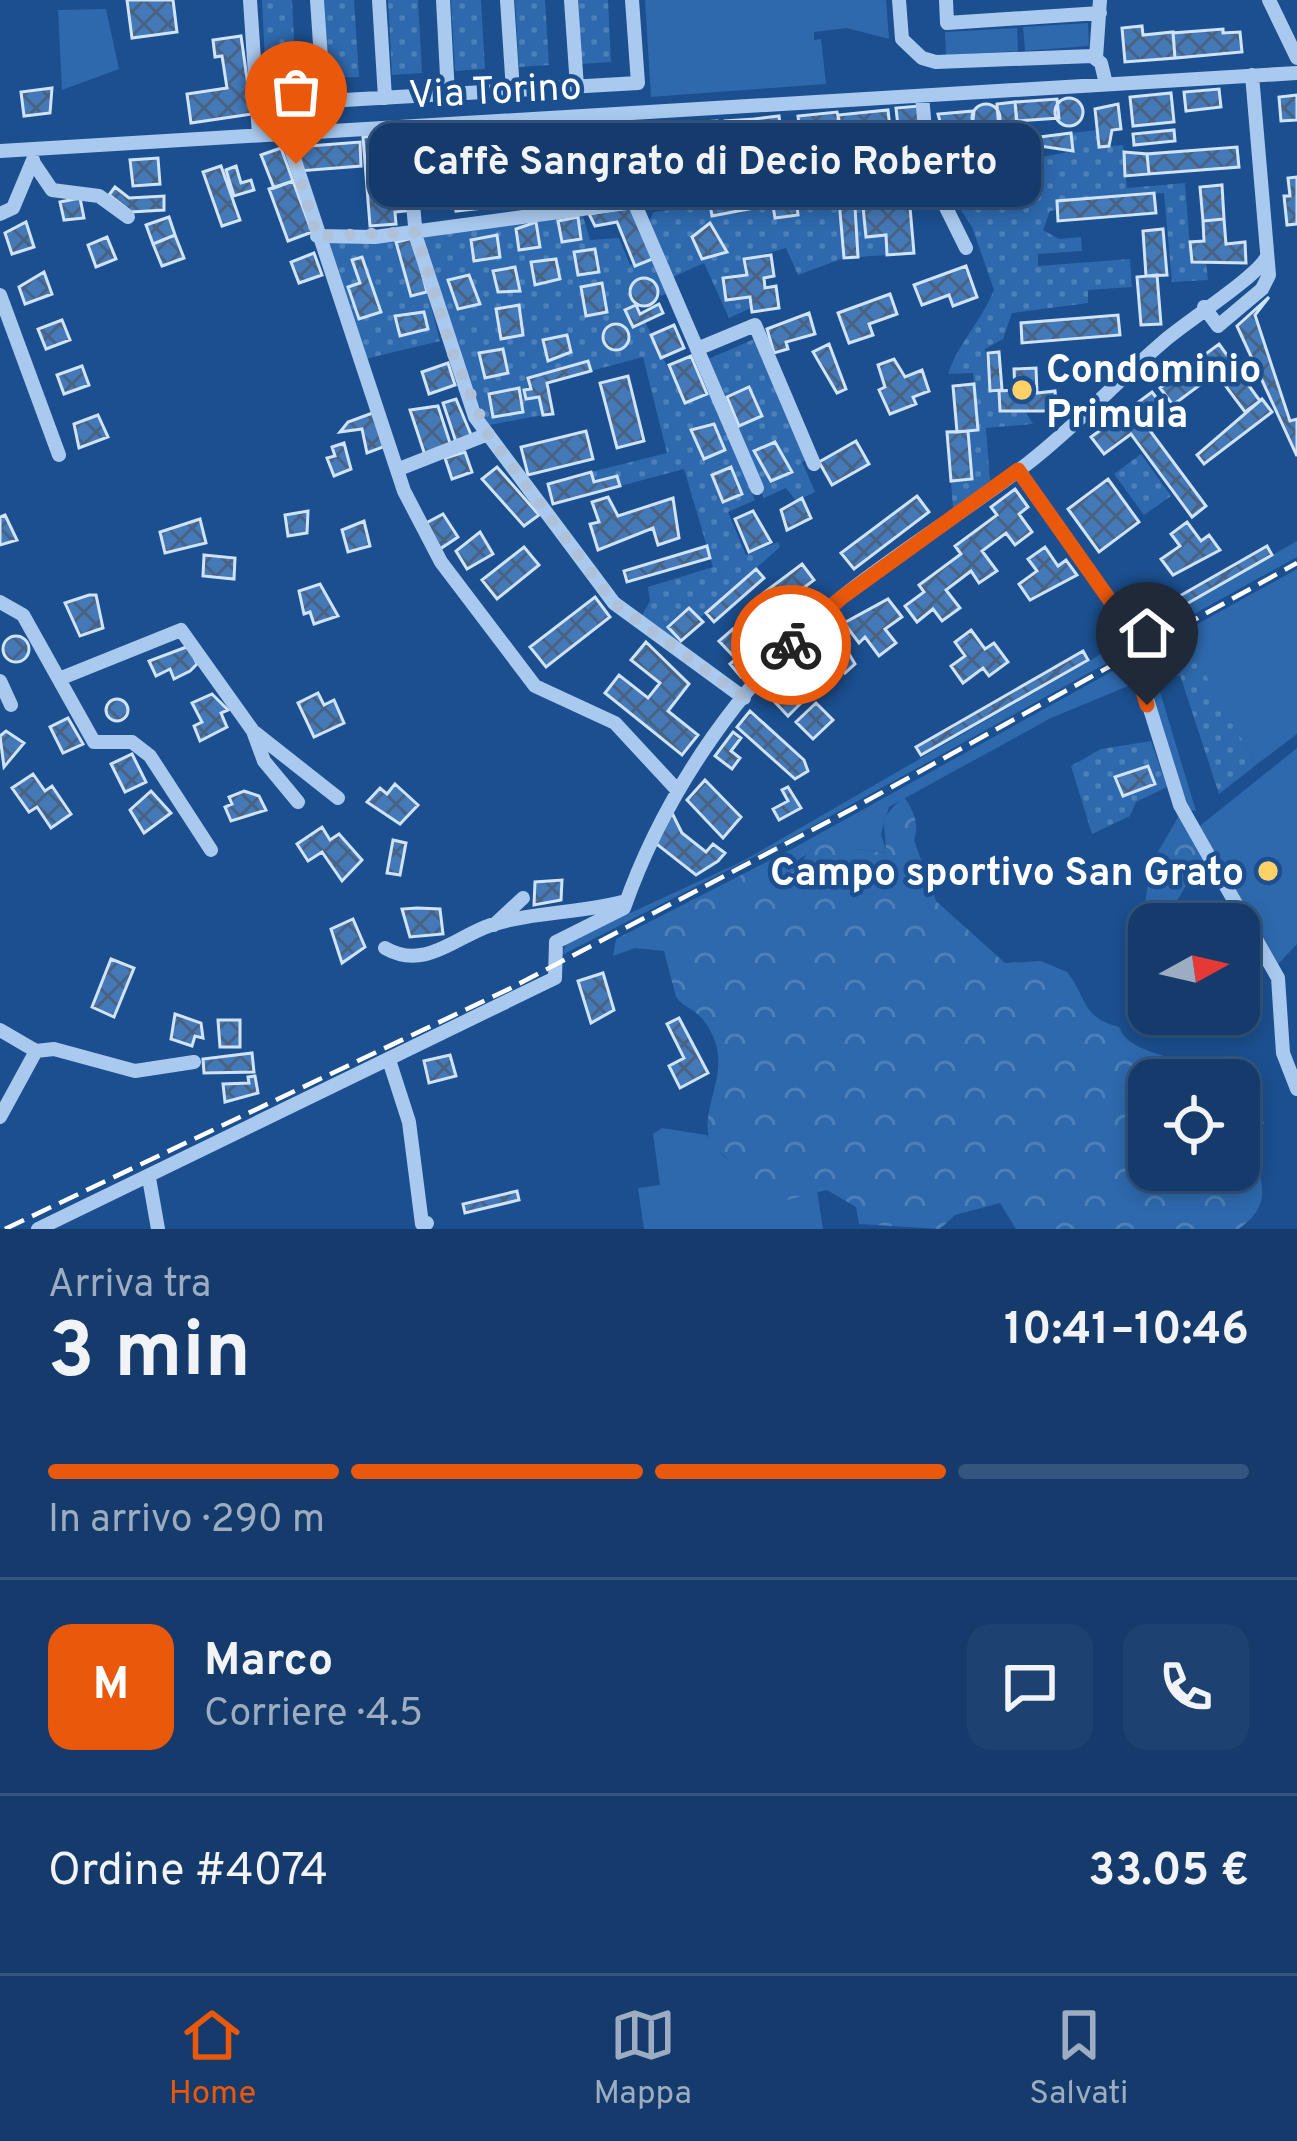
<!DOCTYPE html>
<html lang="it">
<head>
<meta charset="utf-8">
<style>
	body { margin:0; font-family:Overpass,sans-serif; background:#1d4271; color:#f1f3f6; height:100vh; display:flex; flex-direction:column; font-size:45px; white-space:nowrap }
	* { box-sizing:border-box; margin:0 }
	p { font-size:39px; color:#9dadc1 }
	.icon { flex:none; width:66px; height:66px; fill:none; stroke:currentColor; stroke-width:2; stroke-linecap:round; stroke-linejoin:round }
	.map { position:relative; height:1229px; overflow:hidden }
	.drawer { display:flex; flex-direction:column; background:#143b6b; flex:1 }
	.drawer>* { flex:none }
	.needle { width:78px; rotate:82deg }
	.controls { position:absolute; left:1128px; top:903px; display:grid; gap:24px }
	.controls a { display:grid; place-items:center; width:132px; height:132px; border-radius:24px; background:#143b6b; box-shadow:0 6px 18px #0003,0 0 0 3px #33557e; font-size:60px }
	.pin { position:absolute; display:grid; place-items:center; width:102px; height:102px; color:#fff; margin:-123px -51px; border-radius:50% 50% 50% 0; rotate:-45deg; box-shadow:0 0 12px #0007 }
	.pin .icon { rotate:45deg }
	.courier { position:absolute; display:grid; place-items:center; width:120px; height:120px; margin:-60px; border:9px solid #ea580c; border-radius:50%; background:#fff; color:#222; box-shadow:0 3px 15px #0007 }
	.bubble { position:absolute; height:84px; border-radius:24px; background:#143b6b; box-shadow:0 6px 18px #0003,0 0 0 3px #33557e; font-size:39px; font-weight:700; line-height:84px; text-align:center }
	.summary em { font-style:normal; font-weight:700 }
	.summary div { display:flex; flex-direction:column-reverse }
	.summary { display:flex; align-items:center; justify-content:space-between; height:204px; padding:0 48px }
	h1 { font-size:78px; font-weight:700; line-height:90px }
	.bar { display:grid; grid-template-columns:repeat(4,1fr); gap:18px 12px; align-content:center; height:144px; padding:0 48px }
	.bar i { height:15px; border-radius:9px; background:#33557e }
	.bar .active { background:#ea580c }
	.bar p { grid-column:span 4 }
	.line { display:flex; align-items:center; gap:30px; padding:0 48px; border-top:3px solid #33557e }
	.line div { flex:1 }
	.round { display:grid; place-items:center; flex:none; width:126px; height:126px; border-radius:24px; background:#1d4271 }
	.dock { display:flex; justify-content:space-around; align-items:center; height:168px; border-top:3px solid #33557e; background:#143b6b; font-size:33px; color:#9dadc1 }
	.dock a { display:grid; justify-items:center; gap:6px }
	.dock .active { color:#ea580c }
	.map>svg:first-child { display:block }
	.green { fill:#2e69ad }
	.forest { fill:url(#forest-crowns) }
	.park { fill:url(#park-dots) }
	.building { fill:url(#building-cross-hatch); stroke:#cfe3fa; stroke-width:3 }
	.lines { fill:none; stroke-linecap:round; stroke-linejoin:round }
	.minor { stroke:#a9c9ee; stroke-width:14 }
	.rail { stroke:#fff; stroke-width:4.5; stroke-dasharray:21 9; stroke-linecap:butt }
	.done { stroke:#afc1d8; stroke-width:12; stroke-dasharray:0 21.6 }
	.route { stroke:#ea580c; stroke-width:15 }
	.poi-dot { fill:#ffd166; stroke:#1b4f8f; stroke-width:4.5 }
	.labels { text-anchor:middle; stroke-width:9; stroke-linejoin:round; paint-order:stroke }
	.street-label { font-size:39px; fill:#fff; stroke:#1b4f8f }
	.poi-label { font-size:39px; font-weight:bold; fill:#fff; stroke:#1b4f8f; text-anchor:start }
</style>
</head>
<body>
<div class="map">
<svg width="1297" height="1229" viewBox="0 0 1297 1229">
	<defs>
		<pattern id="forest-crowns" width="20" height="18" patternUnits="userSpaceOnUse" patternTransform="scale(3)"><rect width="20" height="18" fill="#2e69ad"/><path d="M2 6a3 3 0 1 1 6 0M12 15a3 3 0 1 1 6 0" fill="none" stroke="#4d80b9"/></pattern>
		<pattern id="park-dots" width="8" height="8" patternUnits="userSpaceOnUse" patternTransform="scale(3)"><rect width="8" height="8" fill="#2e69ad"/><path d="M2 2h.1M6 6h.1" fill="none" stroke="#4d80b9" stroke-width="1.8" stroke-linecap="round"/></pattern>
		<pattern id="building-cross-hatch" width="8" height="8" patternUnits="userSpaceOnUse" patternTransform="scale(3)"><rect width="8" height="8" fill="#4478b7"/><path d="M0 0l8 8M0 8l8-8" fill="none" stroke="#486282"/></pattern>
	</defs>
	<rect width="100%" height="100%" fill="#1b4f8f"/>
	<path class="green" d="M645 0H886L889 39 847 28 814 32V40L821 39 826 84 651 97Z
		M106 9 119 69 62 90 58 10Z
		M1088 23 1089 46 1025 51 1023 27Z
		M1017 28 1018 51 946 55 945 32Z
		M1297 541V557L1133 648 1125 624 1143 617 1148 625Z
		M1297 569V734L1256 765 1187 642 1180 675 1157 682 1196 811 1189 810 1136 658Z
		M1122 642 1125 653 791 838 562 955 567 942 743 861Z
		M1127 663 1133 684 1051 718 889 807 881 834 887 853 855 849 842 831 795 862 790 850Z
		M1297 748V944L1278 964 1196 829Z
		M662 1128 707 1135 724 1157 788 1196 817 1190 823 1229H644L638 1188 660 1185 653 1134Z"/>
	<path class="forest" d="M904 797C913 809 920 825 914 840L936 901 1005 963 1041 961 1067 972C1088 999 1081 1017 1119 1027 1130 1058 1191 1055 1218 1077L1149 1080V1170H1239V1104L1258 1107 1264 1123C1239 1168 1289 1192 1239 1229H1016L1000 1203 955 1215 940 1229 859 1224 856 1207 827 1190 775 1203 711 1144C697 1109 732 1075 712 1034 698 1006 686 1011 676 997L664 951 635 948 613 956 616 939 790 850 795 861 803 860 811 847 842 830 855 849 886 853C886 822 876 821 904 797Z
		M1180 814 1208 866 1198 864 1168 917 1143 931C1137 910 1153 896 1145 874Z"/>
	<path class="park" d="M262 0H292L296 80 266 82Z
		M324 0H354L359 77 329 78Z
		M388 0H418L422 73 392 75Z
		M451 0H481L485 69 455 71Z
		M515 0H545L549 65 519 67Z
		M577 0H608L611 62 581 64Z
		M898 128 900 145 894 146V152L875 154 883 205 864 207 866 236 886 235 887 255 858 257 853 174 840 133Z
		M1097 130 1099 147 1123 145 1127 188 1185 183 1191 261H1206L1208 280 1172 282 1164 193 1057 201V210L1050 211 1043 230 1059 239 1081 237 1082 251 1038 254V266L1130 259 1132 287 1088 290V303L1012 313 1003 339 985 349 990 390 999 391 1001 411 1024 409 1033 424 986 428 990 481 953 509 951 481 972 479 968 431 978 429 973 373 948 374C960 340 981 322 994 290L972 227 934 168 932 141 970 145 969 133 984 131 987 168 1005 167 1008 180 1032 159 1073 151 1071 133Z
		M807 189 813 207 839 200 844 258 798 275 786 248 745 259 747 275 723 279 726 300 750 297 751 308 729 318 704 263 673 277 648 223 654 212 710 205 712 216 740 213 753 196 772 194 775 218 797 215 795 191Z
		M581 209 590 240 619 238 630 265 653 259 668 293 661 296 651 277 627 290 636 305 625 311 633 327 645 322 685 402 711 392 755 500 728 512 746 555 778 542 780 547 700 618 688 609 669 626 679 643 641 617 650 601 648 587 713 567 684 469 620 486 617 476 594 482 591 472 667 453 643 357 591 371 587 361 529 377 526 398 539 397 543 415 489 425 471 390 423 235Z
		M387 239 396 242 411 296 427 292 440 341 365 359 325 244Z
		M754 339 807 459 802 462 815 492 796 501 786 488 764 498 704 361Z
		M1141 454 1171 496 1144 515 1114 474Z
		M1187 641 1256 765 1219 794 1180 675Z
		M1151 741 1167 787 1136 802 1130 816 1092 834 1071 766 1101 749Z"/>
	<path class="building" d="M127 0H173L177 32 132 38Z
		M1142 26 1143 35 1173 32 1175 58 1125 62 1122 28Z
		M1223 29V33L1240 32 1242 52 1175 58 1173 33Z
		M241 36 252 114 191 123 187 94 227 88 222 56 215 57 213 40Z
		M52 88 50 113 24 116 21 92Z
		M1219 89 1221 107 1186 111 1184 92Z
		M1171 93 1174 122 1133 126 1130 97Z
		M1297 95V120L1281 121 1279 97Z
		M1055 112a14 14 0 1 1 28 0a14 14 0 1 1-28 0Z
		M1057 99 1059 118 1017 121 1015 102Z
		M1015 102 1017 129 999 130 997 104Z
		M972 118a14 14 0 1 1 28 0a14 14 0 1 1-28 0Z
		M1118 104 1121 129 1112 130 1109 146 1099 147 1095 109Z
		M919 106 924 152 894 155 893 145H900L896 108Z
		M888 110 890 128 839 133 838 115Z
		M974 111 970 145 945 140 938 114Z
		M837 112 853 174 858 257 844 258 839 200 813 207 807 187 841 178 830 142 801 144 798 116Z
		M779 116 784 159 759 162 754 119Z
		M754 119 757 143 726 145 725 121Z
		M633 121 655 194 603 203 601 189 633 185 614 123Z
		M717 121 719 145 648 149 647 125Z
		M1174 130 1175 141 1134 145 1133 134Z
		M1071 133 1073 151 1033 145 1032 138Z
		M400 134 406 211 395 212 396 224 370 226 363 137Z
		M991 141H1015L1018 161 1032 159 1034 176 1007 180 1005 167 995 168Z
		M360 142 361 166 299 171 297 147Z
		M741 146 746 185 763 183 765 195 753 196 754 208 712 216 710 205 727 202 721 153Z
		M1237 147 1239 167 1149 174 1147 154Z
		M281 148 293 181 274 188 261 155Z
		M894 152 895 163 914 161 915 172 881 175 875 154Z
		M1124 152 1147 154 1149 174 1125 176Z
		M158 158 160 184 133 186 130 160Z
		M789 158 793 193 765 195 761 161Z
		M526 165 529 203 456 211 455 203 436 205 433 175 460 172 461 183 476 181 490 178 489 168Z
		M221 166 240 220 222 226 203 172Z
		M236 166 241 183 251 180 254 190 234 196 226 170Z
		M907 173 914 253 887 255 886 235 866 237 863 207 883 205 881 175Z
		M1297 177V224L1287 225 1284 196H1290L1288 178Z
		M293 181 312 232 288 241 269 189Z
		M1222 185 1224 219 1203 221 1200 187Z
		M115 187 129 198 164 196V210L131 212 109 195Z
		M1154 193 1156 213 1058 221 1057 201Z
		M796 197 798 215 775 218 772 200Z
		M80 198 84 218 64 220 60 202Z
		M624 208 634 209 655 258 635 266 617 222 595 226 589 214Z
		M169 217 175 235 153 244 146 225Z
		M578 217 581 239 562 242 558 221Z
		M1224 219 1226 244 1245 242 1246 263 1192 262 1190 242 1204 241 1203 221Z
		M26 222 34 247 12 254 5 233Z
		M536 222 540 247 519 250 516 229Z
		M710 223 727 252 702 259 692 237Z
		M1163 229 1167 275 1146 276 1143 231Z
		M175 235 184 258 162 266 153 244Z
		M497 235 500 257 474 261 471 240Z
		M107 237 116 259 96 267 88 245Z
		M413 238 427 292 411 296 396 242Z
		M595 249 599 272 578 275 574 252Z
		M314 253 322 275 299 283 291 262Z
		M771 255 774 276 764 278 765 288 776 286 779 308 752 312 750 297 726 300 723 278 747 275 744 259Z
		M362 257 381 312 359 319 348 287 360 283 352 260Z
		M556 259 560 279 535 285 531 262Z
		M966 266 977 297 953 306 949 295 922 305 914 285Z
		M515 267 520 291 498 292 493 271Z
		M44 272 52 294 25 304 19 287Z
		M469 275 480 304 458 309 448 280Z
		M1157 275 1161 324 1141 325 1137 277Z
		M630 292a14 14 0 1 1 28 0a14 14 0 1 1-28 0Z
		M602 283 607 312 586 316 581 287Z
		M890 294 897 314 869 324 873 335 849 343 838 313Z
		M1269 297 1255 315 1290 421 1297 419V456L1237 326Z
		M659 304 663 313 633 327 625 310 636 305 640 314Z
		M519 305 523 335 501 339 496 309Z
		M424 312 428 329 400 336 395 316Z
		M809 313 815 334 786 342 788 349 774 353 767 329Z
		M1118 315 1120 335 1022 343 1021 323Z
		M62 320 70 340 46 349 38 329Z
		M603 337a13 13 0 1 1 26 0a13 13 0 1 1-26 0Z
		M674 325 684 348 661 358 651 335Z
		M567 335 571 352 548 361 543 340Z
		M829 344 846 389 837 393 813 352Z
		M1219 344 1260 401 1245 412 1216 373 1173 405 1160 388Z
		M503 349 508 373 485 378 479 353Z
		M999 352 1002 390 990 391 988 353Z
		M691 356 707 394 685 403 669 365Z
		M894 359 905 377 922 370 929 391 913 397 916 404 890 414 879 390 885 387 878 365Z
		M588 361 591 371 547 383 553 414 543 415 539 397 526 399 524 390 531 389 528 378Z
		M448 363 455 385 429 394 422 372Z
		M82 366 89 385 64 394 57 375Z
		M1036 368 1037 393 1055 391 1057 411H1000L999 391 1015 390 1014 369Z
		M628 376 644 441 617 448 600 383Z
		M974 384 978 430 957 432 953 386Z
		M749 387 762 416 739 426 727 397Z
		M519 388 523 412 493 417 489 394Z
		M1152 392 1165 409 1145 424 1206 506 1192 517 1131 434 1104 454 1091 437Z
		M456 399 472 437 456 442 443 403Z
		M1262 399 1272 412 1204 464 1197 455Z
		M438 406 451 446 425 455 410 410Z
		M378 411 391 444 367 453 362 429 340 432 348 422Z
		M98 415 108 437 79 448 74 424Z
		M714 424 725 450 704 459 691 430Z
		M586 431 593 459 528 475 521 447Z
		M968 431 972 479 951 481 947 432Z
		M856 441 869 464 832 485 819 462Z
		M775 442 792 472 771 481 754 451Z
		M344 443 351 469 334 476 327 458 335 456 332 447Z
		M465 452 472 472 452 479 445 458Z
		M497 467 539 515 524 526 482 479Z
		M731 467 742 494 723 502 712 475Z
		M591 472 594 482 617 476 620 486 553 504 548 484Z
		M1108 479 1139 522 1099 552 1068 509Z
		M1015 489 1028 507 1019 514 1032 532 1015 545 1006 533 982 551 997 571 979 583 971 571 946 590 960 608 942 621 933 609 917 622 905 606 924 592 919 585 961 554 955 546 997 515 991 507Z
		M917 496 929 512 854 569 841 553Z
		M608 497 618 516 673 498 679 538 658 545 653 528 598 550 590 524 599 522 592 502Z
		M802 498 811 518 787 530 781 510Z
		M308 511 307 533 288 536 285 515Z
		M753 511 771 542 749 552 735 519Z
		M443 514 458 537 440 549 426 523Z
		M5 515 17 540 0 545V517Z
		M200 519 206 543 165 553 160 532Z
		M364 521 370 546 348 552 342 530Z
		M1187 522 1201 541 1209 535 1220 550 1173 575 1161 559 1180 546 1171 534Z
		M480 532 493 554 467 569 456 551Z
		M707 546 710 558 627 582 624 571Z
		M1267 546 1272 555 1148 626 1143 617Z
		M524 547 539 565 497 599 482 580Z
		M1045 547 1058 566 1066 560 1077 575 1030 600 1019 584 1037 571 1028 559Z
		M204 555 235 558 234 579 203 576Z
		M802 564 814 580 769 614 757 598Z
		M756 569 764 578 714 622 706 613Z
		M320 584 338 616 314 624 310 612 304 614 299 591Z
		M89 595H96L103 628 80 636 65 603Z
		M595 597 610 617 546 667 530 647Z
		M888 599 902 617 885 629 896 643 879 656 865 637 859 643 844 623Z
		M689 608 703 622 681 641 668 627Z
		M760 627 771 640 741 677 730 664 736 659 719 641 733 629 743 641Z
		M833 627 855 664 845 673 820 639Z
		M971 630 985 649 994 643 1008 662 989 676 983 668 963 683 951 666 965 656 955 642Z
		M3 649a13 13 0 1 1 26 0a13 13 0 1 1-26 0Z
		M646 642 689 684 668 711 698 735 682 755 605 693 619 675 648 698 660 683 631 660Z
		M189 646 197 664 190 671 174 679 170 669 156 676 149 661Z
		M1083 651 1088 660 921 755 916 747Z
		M784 687 800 704 788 716 772 699Z
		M318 693 324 705 334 700 344 723 314 737 298 703Z
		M212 694 228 710 221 713 227 727 200 741 194 726 202 722 192 703Z
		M106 710a11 11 0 1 1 22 0a11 11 0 1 1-22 0Z
		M816 703 833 720 813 739 796 722Z
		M750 711 804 760 808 771 795 779 737 727Z
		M68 718 83 744 63 753 50 727Z
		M6 731 24 743 4 767 0 736Z
		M733 732 741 738 731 751 740 758 732 769 715 756Z
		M132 754 146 782 125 792 111 764Z
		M1148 766 1155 784 1123 796 1115 777Z
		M33 774 45 791 52 786 71 814 51 828 37 807 29 812 12 788Z
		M705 780 741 817 723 838 687 800Z
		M395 784 418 805 400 824 367 802 380 788 387 794Z
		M788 787 801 808 779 820 773 809 788 801 782 790Z
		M151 791 171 813 144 833 130 810Z
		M244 791 259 796 266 810 231 821 225 807 232 804 229 797Z
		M672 813 682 833 706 852 713 844 725 853 718 861 696 875 654 842Z
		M322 827 330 840 339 834 362 860 342 881 322 852 308 861 297 844Z
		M393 840 406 843 400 875 387 873Z
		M562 880 561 900 534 905 535 882Z
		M417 908 440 909 443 934 410 937 402 909Z
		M353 919 365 947 342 963 331 929Z
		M111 959 134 968 114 1017 92 1007Z
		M603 973 614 1010 591 1023 578 981Z
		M175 1014 201 1023 203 1038 195 1036 192 1046 171 1039Z
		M679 1018 708 1073 680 1088 669 1066 684 1058 667 1024Z
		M218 1020H240V1047H220Z
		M252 1053 254 1072 204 1073 203 1059Z
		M450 1055 456 1076 429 1083 424 1061Z
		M255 1076 258 1093 225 1102 223 1084 249 1083 248 1077Z
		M517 1191 519 1200 465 1213 463 1204Z"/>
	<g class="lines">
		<path class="minor" d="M250 0 259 135
			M317 0 324 102
			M379 0 385 98
			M443 0 448 95
			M507 0 513 91
			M571 0 577 87
			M899 0 902 39 922 58 936 62 1092 56 1101 63 1106 84
			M946 0 947 23 1100 13
			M1269 0 1297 58
			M1096 58 1100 0
			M922 96 929 173 966 248
			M257 105 638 83 632 0
			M636 113 660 199 634 202 757 488
			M406 127 416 237 475 417 614 603 744 698
			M286 134 404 491 441 562 535 686 615 723 678 791
			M0 151 1297 73
			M33 162 52 190 99 196 128 217
			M0 214 13 208 33 160
			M317 236 375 237 634 202
			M0 295 59 455
			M1204 307 1218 326 1262 289 1269 275 1252 75
			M697 349 755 325 814 464
			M399 469 488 434
			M1018 470 1121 616 1180 805 1278 978 1283 1053 1297 1089
			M0 602 23 615 94 742H132L150 756 211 850
			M59 679 181 630 253 731 264 761 298 802
			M0 681 11 705
			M253 731 338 798
			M494 925 523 898
			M385 948C425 971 455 937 491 925 532 912 580 913 622 902
			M0 1030 36 1051
			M36 1051 54 1049 135 1071 194 1062
			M389 1060 409 1122 422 1224 427 1223
			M0 1117 36 1051
			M149 1178 158 1229
			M38 1229 555 978 556 942 624 908C665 791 745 675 842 597 901 550 967 510 1027 464 1075 427 1117 381 1163 342 1184 323 1260 275 1267 256"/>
		<path class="rail" d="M5 1229 511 988 852 809 1297 563"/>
	</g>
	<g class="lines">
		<path class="done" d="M296 164 317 236 416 232 453 354 488 434 614 603 744 698 791 645"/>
		<path class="route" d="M791 645 841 598 1018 470 1121 616 1147 705"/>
	</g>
	<g class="poi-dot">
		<circle cx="1022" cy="390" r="12"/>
		<circle cx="1268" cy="871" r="12"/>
	</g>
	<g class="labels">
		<g class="street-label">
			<text transform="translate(495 89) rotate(-3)" y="14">Via Torino</text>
		</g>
		<g class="poi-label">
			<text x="1046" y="382">Condominio<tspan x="1046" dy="45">Primula</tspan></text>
			<text x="1244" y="885" text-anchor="end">Campo sportivo San Grato</text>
		</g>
	</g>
</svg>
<div class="controls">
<a><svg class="needle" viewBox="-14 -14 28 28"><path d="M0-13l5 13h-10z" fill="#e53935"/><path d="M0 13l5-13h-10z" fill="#9dadc1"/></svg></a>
<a><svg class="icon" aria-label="locate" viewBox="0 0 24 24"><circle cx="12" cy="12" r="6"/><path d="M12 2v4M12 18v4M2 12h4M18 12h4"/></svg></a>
</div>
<div class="pin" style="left:296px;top:164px;background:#ea580c"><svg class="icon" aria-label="bag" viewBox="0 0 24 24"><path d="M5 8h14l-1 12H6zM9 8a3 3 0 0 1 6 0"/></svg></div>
<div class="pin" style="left:1147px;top:705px;background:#1f2937"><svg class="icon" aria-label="home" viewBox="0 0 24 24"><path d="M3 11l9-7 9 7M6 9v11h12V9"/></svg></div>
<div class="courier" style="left:791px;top:645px"><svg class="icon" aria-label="bike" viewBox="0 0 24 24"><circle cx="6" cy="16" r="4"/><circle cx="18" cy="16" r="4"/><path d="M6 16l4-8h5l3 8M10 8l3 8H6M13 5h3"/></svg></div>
<div class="bubble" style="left:369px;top:123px;width:672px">Caffè Sangrato di Decio Roberto</div>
</div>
<section class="drawer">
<div class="summary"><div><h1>3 min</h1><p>Arriva tra</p></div><em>10:41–10:46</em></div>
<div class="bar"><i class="active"></i><i class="active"></i><i class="active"></i><i></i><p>In arrivo · 290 m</p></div>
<div class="line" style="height:216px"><b class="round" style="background:#ea580c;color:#fff">M</b><div><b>Marco</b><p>Corriere · 4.5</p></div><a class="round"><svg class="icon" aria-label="chat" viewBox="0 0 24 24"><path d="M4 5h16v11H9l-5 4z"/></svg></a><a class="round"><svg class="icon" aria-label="phone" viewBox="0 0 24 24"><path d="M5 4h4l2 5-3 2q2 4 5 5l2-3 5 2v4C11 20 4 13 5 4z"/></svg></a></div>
<div class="line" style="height:156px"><div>Ordine #4074</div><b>33.05 €</b></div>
</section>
<nav class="dock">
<a class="active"><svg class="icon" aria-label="home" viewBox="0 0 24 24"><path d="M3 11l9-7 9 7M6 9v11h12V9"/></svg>Home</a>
<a><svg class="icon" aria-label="map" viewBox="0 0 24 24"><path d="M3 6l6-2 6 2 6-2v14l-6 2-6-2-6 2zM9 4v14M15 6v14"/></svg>Mappa</a>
<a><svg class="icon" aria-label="saved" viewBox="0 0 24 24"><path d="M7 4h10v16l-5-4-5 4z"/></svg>Salvati</a>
</nav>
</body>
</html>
